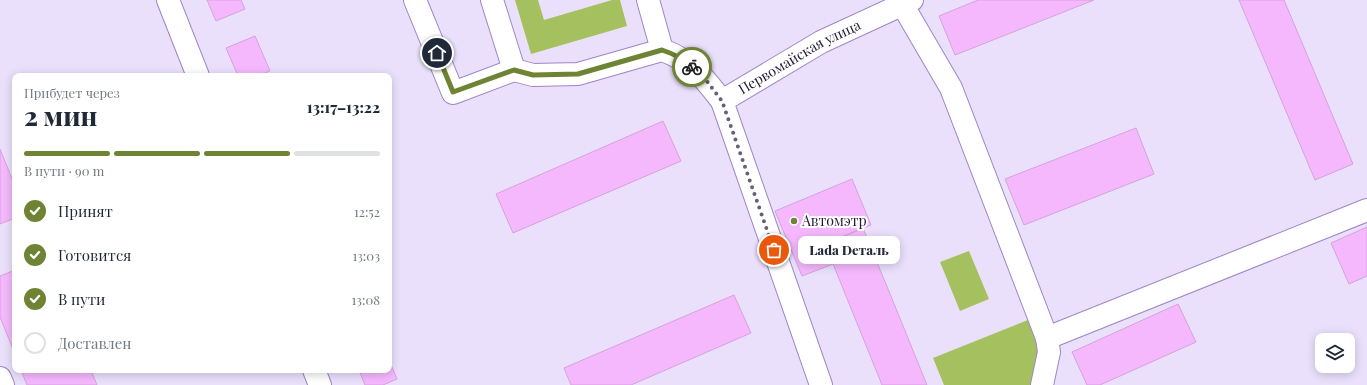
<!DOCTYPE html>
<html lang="ru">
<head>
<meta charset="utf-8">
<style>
	body { margin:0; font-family:"Playfair Display",serif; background:#f2f2f3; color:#1f2937; height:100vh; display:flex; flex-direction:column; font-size:15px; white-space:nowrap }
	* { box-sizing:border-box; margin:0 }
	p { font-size:13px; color:#747a83 }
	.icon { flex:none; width:22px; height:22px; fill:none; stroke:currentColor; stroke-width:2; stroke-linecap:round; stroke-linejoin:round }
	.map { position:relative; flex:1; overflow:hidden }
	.panel { position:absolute; left:12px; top:73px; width:380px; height:300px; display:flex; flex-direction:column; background:#fff; border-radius:8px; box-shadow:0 2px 10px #0003 }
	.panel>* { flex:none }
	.fabs { position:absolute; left:1315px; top:333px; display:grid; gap:8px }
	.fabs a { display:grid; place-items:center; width:40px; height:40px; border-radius:8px; background:#fff; box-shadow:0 2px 10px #0003; font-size:20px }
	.pin { position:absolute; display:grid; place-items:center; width:34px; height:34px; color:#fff; margin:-17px; border:2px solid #fff; border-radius:50%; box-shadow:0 1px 4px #0007 }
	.courier { position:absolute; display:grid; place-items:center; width:40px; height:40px; margin:-20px; border:3px solid #6e8334; border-radius:50%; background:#fff; color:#222; box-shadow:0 1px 5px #0007 }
	.bubble { position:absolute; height:28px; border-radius:8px; background:#fff; box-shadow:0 2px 10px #0003; font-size:13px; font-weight:800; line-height:28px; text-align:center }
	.overview em { font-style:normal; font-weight:800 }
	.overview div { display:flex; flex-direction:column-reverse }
	.overview { display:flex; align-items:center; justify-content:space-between; height:68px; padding:0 12px }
	h1 { font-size:26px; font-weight:800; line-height:30px }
	.bar { display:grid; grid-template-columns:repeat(4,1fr); gap:6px 4px; align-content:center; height:48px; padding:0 12px }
	.bar i { height:5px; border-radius:3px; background:#e0e1e3 }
	.bar .selected { background:#6e8334 }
	.bar p { grid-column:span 4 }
	ol { padding:0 12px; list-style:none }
	li { display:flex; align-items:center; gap:12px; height:44px }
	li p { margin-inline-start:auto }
	li .icon { padding:4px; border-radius:50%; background:#6e8334; color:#fff; stroke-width:4 }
	li:last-child { color:#747a83 }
	li i { width:22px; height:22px; border:2px solid #e0e1e3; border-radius:50% }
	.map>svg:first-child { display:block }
	.green { fill:#a5c05f }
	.building { fill:#f5b8fd; stroke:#d5a2dc }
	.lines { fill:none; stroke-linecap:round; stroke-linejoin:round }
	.minor-casing { stroke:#9f85c6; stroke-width:24 }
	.minor { stroke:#fff; stroke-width:22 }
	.done { stroke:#695f79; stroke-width:4; stroke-dasharray:0 7.2 }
	.route { stroke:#6e8334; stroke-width:5 }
	.poi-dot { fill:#6e8334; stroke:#fff; stroke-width:1.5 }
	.labels { text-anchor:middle; stroke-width:4; stroke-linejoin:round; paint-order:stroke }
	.street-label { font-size:14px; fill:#231932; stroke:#fff }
	.poi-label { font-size:14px; fill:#231932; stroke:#fff; text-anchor:start }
</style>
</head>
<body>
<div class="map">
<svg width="1367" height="385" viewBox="0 0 1367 385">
	<rect width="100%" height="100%" fill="#eae0fc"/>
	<path class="green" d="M515 0H538L544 20 612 0H620L627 26 531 54Z
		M969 251 989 299 960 311 940 262Z
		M1033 318 1043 345 1036 385H944L933 358Z"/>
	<path class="building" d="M207 0H241L245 9 216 21Z
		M978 0H1094L955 55 939 16Z
		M1239 0H1284L1353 164 1315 180Z
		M255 36 270 71 257 76H238L226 48Z
		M663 121 681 161 513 233 496 194Z
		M1136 128 1154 174 1024 225 1005 179Z
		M0 149 15 186V218L0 224Z
		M852 179 871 225 825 244 833 264 802 276 775 211Z
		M1367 227V276L1349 284 1331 243Z
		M863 228 897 311 927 385H882L825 244Z
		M15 270V354L0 317V276Z
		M734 295 751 333 631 385H571L564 368Z
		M1178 304 1196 342 1100 385H1087L1072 352Z
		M389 360 397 379 383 385H365L359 370H389Z
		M21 370H91L97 385H27Z"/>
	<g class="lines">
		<g class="minor-casing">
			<g id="minor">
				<path d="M168 0 198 76"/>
				<path d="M415 0 453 93 514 70 533 75 578 74 662 50C691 60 704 78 722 101"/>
				<path d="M492 0 514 70"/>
				<path d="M648 0 662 50"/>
				<path d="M902 4 951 88 1047 338 1049 352 1042 385"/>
				<path d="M1047 338 1367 210"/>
				<path d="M314 370 320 385"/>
				<path d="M0 378 3 385"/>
				<path id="s1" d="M821 385 722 101 821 42 912 0"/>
			</g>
		</g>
		<use href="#minor" class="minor"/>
	</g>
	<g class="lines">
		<path class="done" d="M692 67 706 80 722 101 774 250"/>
		<path class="route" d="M437 53 453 92 514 70 533 75 578 74 662 50C674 54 683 58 692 67"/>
	</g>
	<circle class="poi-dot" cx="794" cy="221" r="4"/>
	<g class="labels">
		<g class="street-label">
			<text dy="5" stroke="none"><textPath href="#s1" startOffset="390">Первомайская улица</textPath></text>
		</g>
		<g class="poi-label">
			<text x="802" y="226">Автомэтр</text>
		</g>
	</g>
</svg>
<div class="fabs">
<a><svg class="icon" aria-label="layers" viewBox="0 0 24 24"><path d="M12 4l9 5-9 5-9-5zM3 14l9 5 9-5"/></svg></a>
</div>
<div class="pin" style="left:774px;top:250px;background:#ea580c"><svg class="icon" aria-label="bag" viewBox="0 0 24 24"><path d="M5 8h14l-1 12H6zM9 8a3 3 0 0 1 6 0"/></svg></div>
<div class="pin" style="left:437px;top:53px;background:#1f2937"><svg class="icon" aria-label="home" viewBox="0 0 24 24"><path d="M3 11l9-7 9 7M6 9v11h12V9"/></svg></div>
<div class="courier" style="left:692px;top:67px"><svg class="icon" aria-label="bike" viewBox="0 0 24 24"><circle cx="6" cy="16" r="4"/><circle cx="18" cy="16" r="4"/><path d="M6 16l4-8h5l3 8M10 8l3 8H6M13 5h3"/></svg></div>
<div class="bubble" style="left:798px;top:236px;width:102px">Lada Dеталь</div>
<section class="panel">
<div class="overview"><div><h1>2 мин</h1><p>Прибудет через</p></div><em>13:17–13:22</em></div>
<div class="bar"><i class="selected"></i><i class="selected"></i><i class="selected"></i><i></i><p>В пути · 90 m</p></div>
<ol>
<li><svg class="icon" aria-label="check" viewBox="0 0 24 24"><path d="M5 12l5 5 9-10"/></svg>Принят<p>12:52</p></li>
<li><svg class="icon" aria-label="check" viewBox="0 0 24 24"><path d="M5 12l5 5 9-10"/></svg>Готовится<p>13:03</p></li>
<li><svg class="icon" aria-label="check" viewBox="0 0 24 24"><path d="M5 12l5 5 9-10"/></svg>В пути<p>13:08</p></li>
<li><i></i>Доставлен</li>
</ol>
</section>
</div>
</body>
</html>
